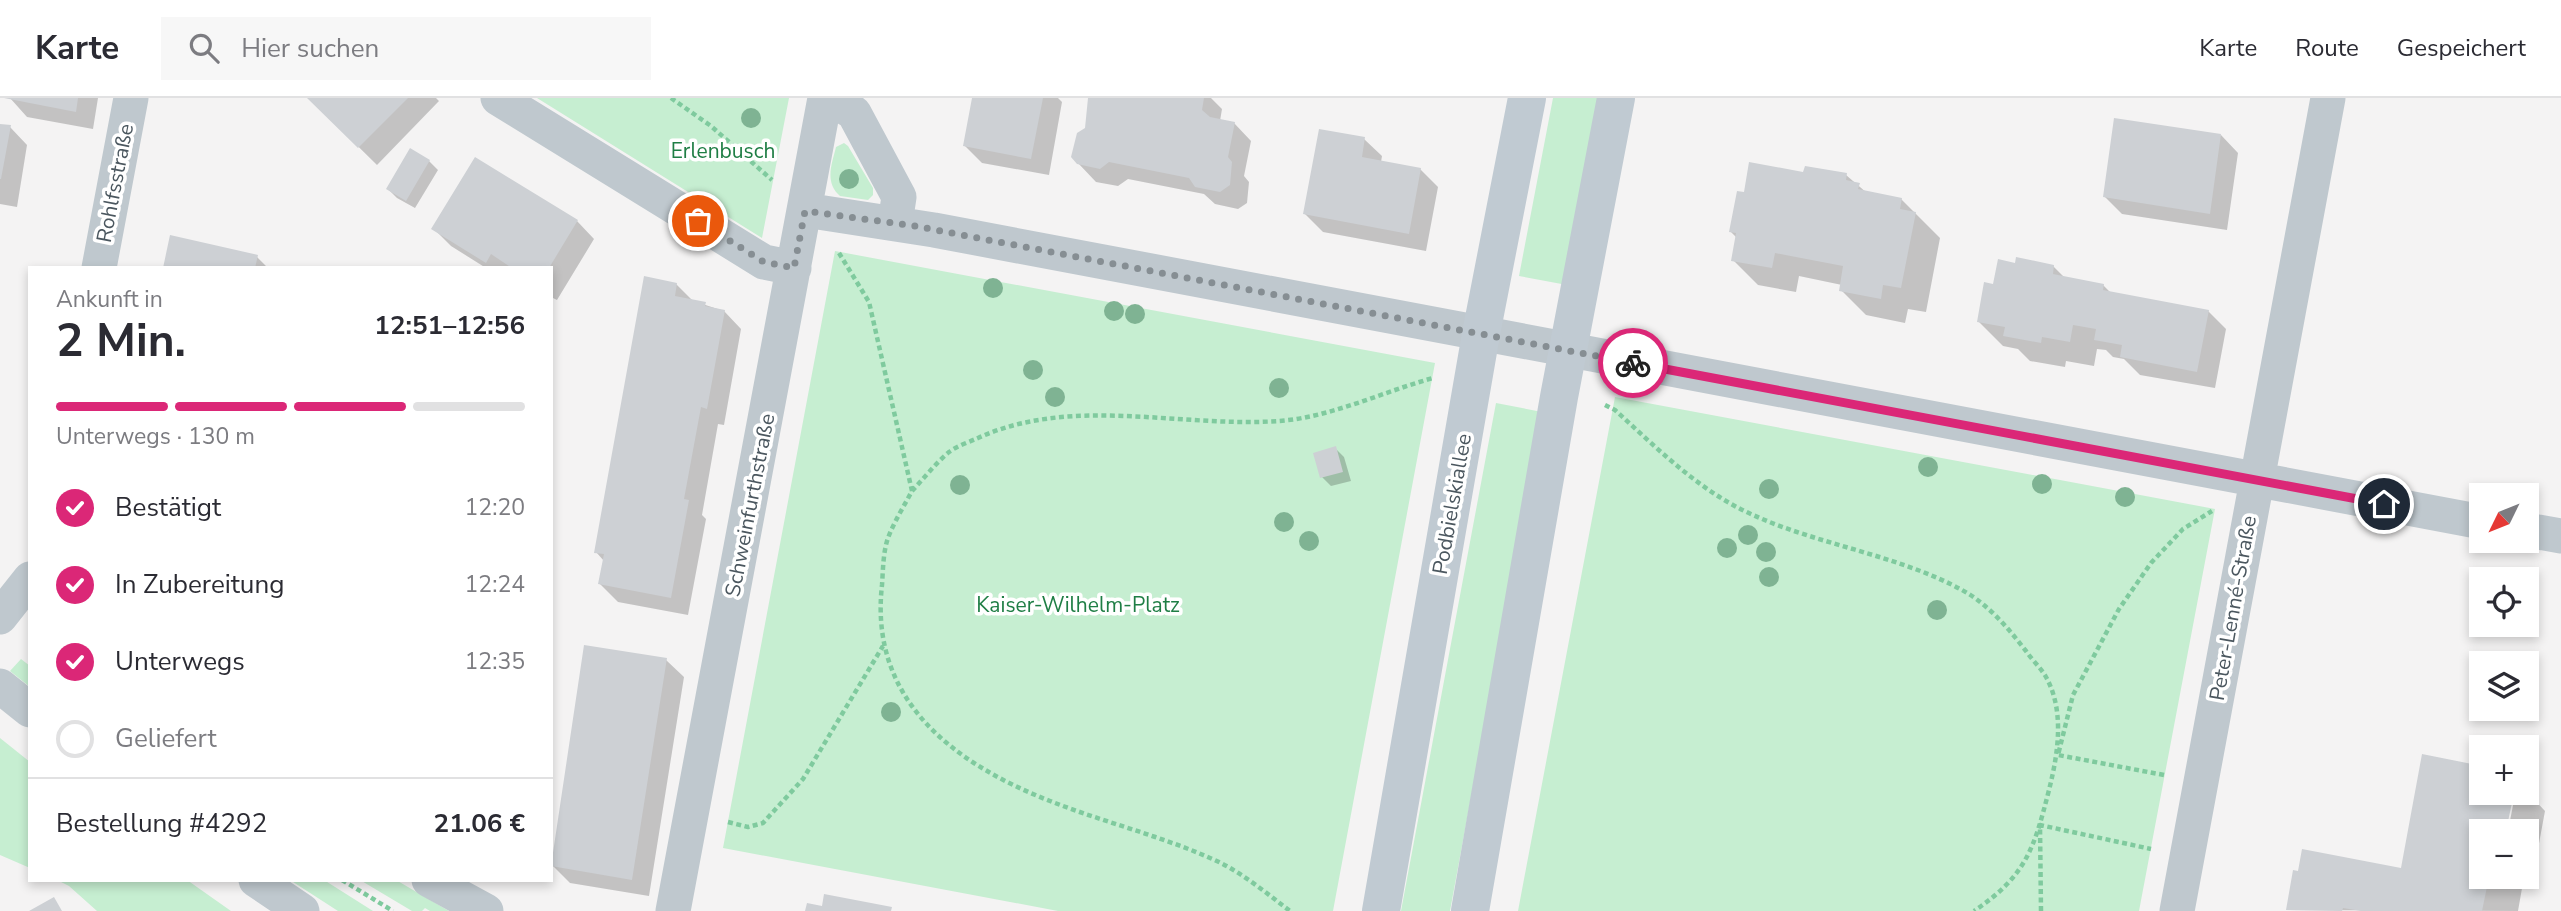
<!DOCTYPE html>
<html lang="de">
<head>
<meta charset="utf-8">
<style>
	body { margin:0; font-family:"Nunito Sans",sans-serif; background:#f7f7f7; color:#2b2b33; height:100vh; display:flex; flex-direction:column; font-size:26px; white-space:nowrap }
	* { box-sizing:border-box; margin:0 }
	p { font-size:23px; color:#7c7c81 }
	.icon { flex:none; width:38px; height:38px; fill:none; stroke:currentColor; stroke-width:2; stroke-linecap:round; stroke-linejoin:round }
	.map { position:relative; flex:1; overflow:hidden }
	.side { position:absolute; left:28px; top:168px; width:525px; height:616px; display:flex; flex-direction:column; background:#fff; border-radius:0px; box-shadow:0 4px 10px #0003 }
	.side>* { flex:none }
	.needle { width:46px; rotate:227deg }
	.fabs { position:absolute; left:2469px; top:385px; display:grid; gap:14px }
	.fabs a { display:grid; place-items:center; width:70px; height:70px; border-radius:0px; background:#fff; box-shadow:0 4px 10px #0003; font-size:35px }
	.pin { position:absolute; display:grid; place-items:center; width:60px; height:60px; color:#fff; margin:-30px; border:4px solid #fff; border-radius:50%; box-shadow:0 2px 7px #0007 }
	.courier { position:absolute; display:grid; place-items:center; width:70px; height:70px; margin:-35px; border:5px solid #db2777; border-radius:50%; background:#fff; color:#222; box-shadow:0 2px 9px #0007 }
	.summary em { font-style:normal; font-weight:700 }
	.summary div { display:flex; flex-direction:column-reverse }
	.summary { display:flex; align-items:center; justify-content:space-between; height:119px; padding:0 28px }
	h1 { font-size:46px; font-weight:700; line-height:52px }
	.bar { display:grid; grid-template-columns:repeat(4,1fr); gap:10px 7px; align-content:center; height:84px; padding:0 28px }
	.bar i { height:9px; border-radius:5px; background:#e1e1e2 }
	.bar .current { background:#db2777 }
	.bar p { grid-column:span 4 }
	.line { display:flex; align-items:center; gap:18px; padding:0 28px; border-top:2px solid #e1e1e2 }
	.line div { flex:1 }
	ol { padding:0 28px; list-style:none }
	li { display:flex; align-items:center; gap:21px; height:77px }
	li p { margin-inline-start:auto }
	li .icon { padding:7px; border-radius:50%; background:#db2777; color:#fff; stroke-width:4 }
	li:last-child { color:#7c7c81 }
	li i { width:38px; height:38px; border:4px solid #e1e1e2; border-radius:50% }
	header { display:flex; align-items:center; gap:42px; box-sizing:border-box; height:98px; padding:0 35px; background:#fff; border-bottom:2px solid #e1e1e2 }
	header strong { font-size:33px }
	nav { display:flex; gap:38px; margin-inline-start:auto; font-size:24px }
	.search { width:490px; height:63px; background:#f7f7f7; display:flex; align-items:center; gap:18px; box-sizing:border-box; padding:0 24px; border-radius:0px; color:#7c7c81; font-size:26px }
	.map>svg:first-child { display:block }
	.green { fill:#c6eed1 }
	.shadow { fill:#0003 }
	.building { fill:#cdd0d4 }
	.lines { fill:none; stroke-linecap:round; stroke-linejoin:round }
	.path { stroke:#7fca9e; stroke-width:4.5; stroke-dasharray:5 3.5; stroke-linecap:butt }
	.street { stroke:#bfc8ce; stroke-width:35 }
	.secondary { stroke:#c0cad2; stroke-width:38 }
	.tree { fill:#7fb393 }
	.done { stroke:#868e93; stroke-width:7; stroke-dasharray:0 12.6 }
	.route { stroke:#db2777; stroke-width:9 }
	.labels { text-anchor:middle; stroke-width:7; stroke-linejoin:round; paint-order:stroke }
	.park-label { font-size:21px; fill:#1f7e45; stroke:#fff }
	.street-label { font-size:21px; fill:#4b575f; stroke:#fff }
</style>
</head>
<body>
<header>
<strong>Karte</strong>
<div class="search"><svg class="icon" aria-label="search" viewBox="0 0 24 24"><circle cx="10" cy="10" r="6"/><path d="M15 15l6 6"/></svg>Hier suchen</div>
<nav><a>Karte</a><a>Route</a><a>Gespeichert</a></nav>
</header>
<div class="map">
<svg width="2561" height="813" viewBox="0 0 2561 813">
	<rect width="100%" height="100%" fill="#f4f3f3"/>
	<path class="green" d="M537 0H789L762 140Z
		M1553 0H1602L1567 187 1519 178Z
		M844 45 848 48 873 90V97L868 102 840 98C824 84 832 66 836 49Z
		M835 153 1435 265 1333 813H1058L723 750Z
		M1615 299 2215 411 2139 813H1518Z
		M1496 305 1542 314 1450 813H1401Z
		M21 561 30 568V589L10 573Z
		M0 640 30 664V770L0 757Z
		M57 782H187L231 813H97L69 788Z
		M290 782H324L373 813H338Z
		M360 782H396L449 813H430L425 810 422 813H412Z"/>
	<path class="shadow" d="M10 0H98L93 31 27 19Z
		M309 0H436L439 3 377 67Z
		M973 0H1058L1062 4 1049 77 982 65 964 47Z
		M1090 0H1211L1222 11 1220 23 1234 25 1251 43 1244 78 1249 84 1247 105 1238 111 1215 106 1204 96 1128 81 1118 88 1096 84 1078 65 1086 31Z
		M0 27 10 29 27 47 17 109 0 106Z
		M2221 37 2238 55 2227 132 2122 116 2105 99Z
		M1364 41 1382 58 1381 64 1420 71 1438 89 1426 153 1323 134 1305 116Z
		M429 63 438 72 415 110 397 100 388 91Z
		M1805 76 1846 77 1867 95 1901 101 1940 140 1926 214 1908 211 1905 225 1866 217 1841 192 1842 187 1799 178 1796 194 1758 187 1733 162 1737 140 1731 134 1745 96Z
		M577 123 594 141 557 202 551 199V170H486L451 148 433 130Z
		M257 159 268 170H164Z
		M2016 167 2053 168 2065 180 2103 187 2112 196 2208 213 2226 231 2215 290 2140 277 2124 261 2113 259 2106 252 2097 251 2094 268 2066 263 2065 269 2030 263 2018 251 2003 248 1979 224 1995 188Z
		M676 186 693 203 724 213 741 231 724 327 718 326 702 417 706 421 688 517 618 504 600 486 604 463 596 454Z
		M1335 350 1344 359 1351 383 1331 388 1322 379Z
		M666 562 684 579 649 798 570 785 552 767Z
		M2527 694 2545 713 2535 767 2527 765V733H2508L2515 697H2511L2504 733H2482V779H2524L2518 813 2287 812 2402 772 2482 695Z"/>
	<path class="building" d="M4 0H78L76 14Z
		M307 0H408L358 50Z
		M972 0H1043L1031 61 963 48Z
		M1088 0H1204L1202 12 1210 19 1235 24 1228 59 1232 64 1230 87 1220 94 1195 89 1189 80 1109 64 1100 71 1077 66 1071 59 1077 35 1085 30Z
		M2114 20 2221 36 2210 116 2103 99Z
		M0 26 11 27 1 81H0Z
		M1319 31 1365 39 1362 59 1421 70 1409 136 1303 116Z
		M410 50 430 62 406 103 386 91Z
		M475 59 578 122 549 170H512L491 156 486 165 431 131Z
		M1749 64 1803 74 1805 68 1847 75 1846 82 1860 85 1858 91 1902 100 1900 111 1916 114 1901 190 1883 187 1881 201 1839 193 1843 168 1775 155 1772 170 1731 163 1736 135 1729 134 1737 93 1744 94Z
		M170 137 258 157 255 170H163Z
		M2016 159 2054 167 2053 176 2104 186 2103 192 2209 212 2197 274 2120 259 2122 247 2094 242 2096 231 2073 227 2070 244 2042 239 2041 245 2003 238 2005 229 1977 224 1984 184 1993 186 1998 161 2015 165Z
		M644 178 677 185 675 198 706 204 705 208 725 212 707 311 701 309 684 401 689 402 671 500 598 486 604 456 594 455Z
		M1336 348 1343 374 1320 380 1313 355Z
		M584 547 667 560 632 782 551 768Z
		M2422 656 2482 668V695H2514L2506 733H2482V779H2489L2482 813H2361L2343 810 2342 813 2286 812 2293 772 2298 773 2302 751 2401 770Z
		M824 796 892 809 891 813H805L807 805 822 808Z
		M54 799 62 813H29Z"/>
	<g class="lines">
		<path class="path" d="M671 0 711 28 772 82
			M839 155 869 204 912 393C904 408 894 424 888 440 883 454 883 473 882 487 869 602 953 665 1050 703 1103 724 1158 737 1210 760 1239 772 1265 794 1290 813
			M1605 307 1615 312C1658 351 1699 393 1753 417 1819 447 1898 457 1962 492 1988 506 2008 530 2026 553 2032 562 2041 570 2046 579 2065 613 2058 656 2049 692 2034 751 2026 778 1974 813
			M912 393C924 380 936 365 949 354 957 348 969 344 978 340 1072 297 1179 330 1279 323 1332 319 1382 294 1433 280
			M2164 677 2058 657 2073 597 2119 511 2151 465 2183 431 2212 413
			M728 724 748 729 763 725 803 681 883 548
			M342 782 393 813
			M2041 813 2040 727 2151 751"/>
		<path class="street" d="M498 0 764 164 794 170
			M830 0 854 15 899 99 895 125
			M805 112 934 132 2482 424
			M99 170 131 0
			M2527 432 2561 438
			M0 519 30 481
			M0 588 30 612
			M256 782 302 813
			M429 782 486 813
			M673 813 825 0
			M2177 813 2328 0"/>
		<path class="secondary" d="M1381 813 1481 236 1527 0
			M1470 813 1559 299 1616 0"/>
	</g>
	<g class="tree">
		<circle cx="751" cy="20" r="10"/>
		<circle cx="849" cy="81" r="10"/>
		<circle cx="993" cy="190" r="10"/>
		<circle cx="1114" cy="213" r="10"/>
		<circle cx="1135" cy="216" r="10"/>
		<circle cx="1033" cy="272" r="10"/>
		<circle cx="1279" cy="290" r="10"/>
		<circle cx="1055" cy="299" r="10"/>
		<circle cx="1928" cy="369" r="10"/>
		<circle cx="2042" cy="386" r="10"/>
		<circle cx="960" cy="387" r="10"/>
		<circle cx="1769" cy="391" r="10"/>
		<circle cx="2125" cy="399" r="10"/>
		<circle cx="1284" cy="424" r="10"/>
		<circle cx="1748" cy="437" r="10"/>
		<circle cx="1309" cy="443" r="10"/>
		<circle cx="1727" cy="450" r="10"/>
		<circle cx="1766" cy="454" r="10"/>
		<circle cx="1769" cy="479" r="10"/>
		<circle cx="1937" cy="512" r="10"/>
		<circle cx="891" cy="614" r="10"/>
	</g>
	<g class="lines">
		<path class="done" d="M698 123 764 164 794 170 805 113 915 128 1633 265"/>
		<path class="route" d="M1633 265 2384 406"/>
	</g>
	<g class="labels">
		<g class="park-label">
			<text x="723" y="60">Erlenbusch</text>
			<text x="1078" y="514">Kaiser-Wilhelm-Platz</text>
		</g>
		<g class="street-label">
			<text transform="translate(115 85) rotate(-79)" y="7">Rohlfsstraße</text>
			<text transform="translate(1452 406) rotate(-80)" y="7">Podbielskiallee</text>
			<text transform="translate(750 407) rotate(-79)" y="7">Schweinfurthstraße</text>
			<text transform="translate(2233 510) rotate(-80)" y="7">Peter-Lenné-Straße</text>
		</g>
	</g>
</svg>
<div class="fabs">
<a><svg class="needle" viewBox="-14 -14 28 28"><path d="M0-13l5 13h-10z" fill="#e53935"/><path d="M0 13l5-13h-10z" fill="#7c7c81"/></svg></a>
<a><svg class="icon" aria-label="locate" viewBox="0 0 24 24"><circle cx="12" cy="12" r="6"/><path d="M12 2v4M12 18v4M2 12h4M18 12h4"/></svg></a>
<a><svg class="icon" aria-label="layers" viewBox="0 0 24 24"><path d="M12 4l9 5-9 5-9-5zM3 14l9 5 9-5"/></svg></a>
<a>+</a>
<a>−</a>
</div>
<div class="pin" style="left:698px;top:123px;background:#ea580c"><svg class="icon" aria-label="bag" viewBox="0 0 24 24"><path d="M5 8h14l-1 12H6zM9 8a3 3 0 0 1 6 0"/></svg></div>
<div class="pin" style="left:2384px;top:406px;background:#1f2937"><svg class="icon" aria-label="home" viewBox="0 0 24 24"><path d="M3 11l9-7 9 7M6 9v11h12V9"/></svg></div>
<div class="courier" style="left:1633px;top:265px"><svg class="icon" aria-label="bike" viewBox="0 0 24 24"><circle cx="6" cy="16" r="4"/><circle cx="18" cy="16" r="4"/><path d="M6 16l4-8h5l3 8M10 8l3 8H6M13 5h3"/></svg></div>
<section class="side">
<div class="summary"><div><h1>2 Min.</h1><p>Ankunft in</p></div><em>12:51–12:56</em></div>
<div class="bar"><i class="current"></i><i class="current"></i><i class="current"></i><i></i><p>Unterwegs · 130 m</p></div>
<ol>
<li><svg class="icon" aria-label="check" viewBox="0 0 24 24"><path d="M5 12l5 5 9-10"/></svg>Bestätigt<p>12:20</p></li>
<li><svg class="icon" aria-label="check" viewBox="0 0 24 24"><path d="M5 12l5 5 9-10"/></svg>In Zubereitung<p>12:24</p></li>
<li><svg class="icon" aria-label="check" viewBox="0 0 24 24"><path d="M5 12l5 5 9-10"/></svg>Unterwegs<p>12:35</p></li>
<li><i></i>Geliefert</li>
</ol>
<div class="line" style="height:91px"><div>Bestellung #4292</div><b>21.06 €</b></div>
</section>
</div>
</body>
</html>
